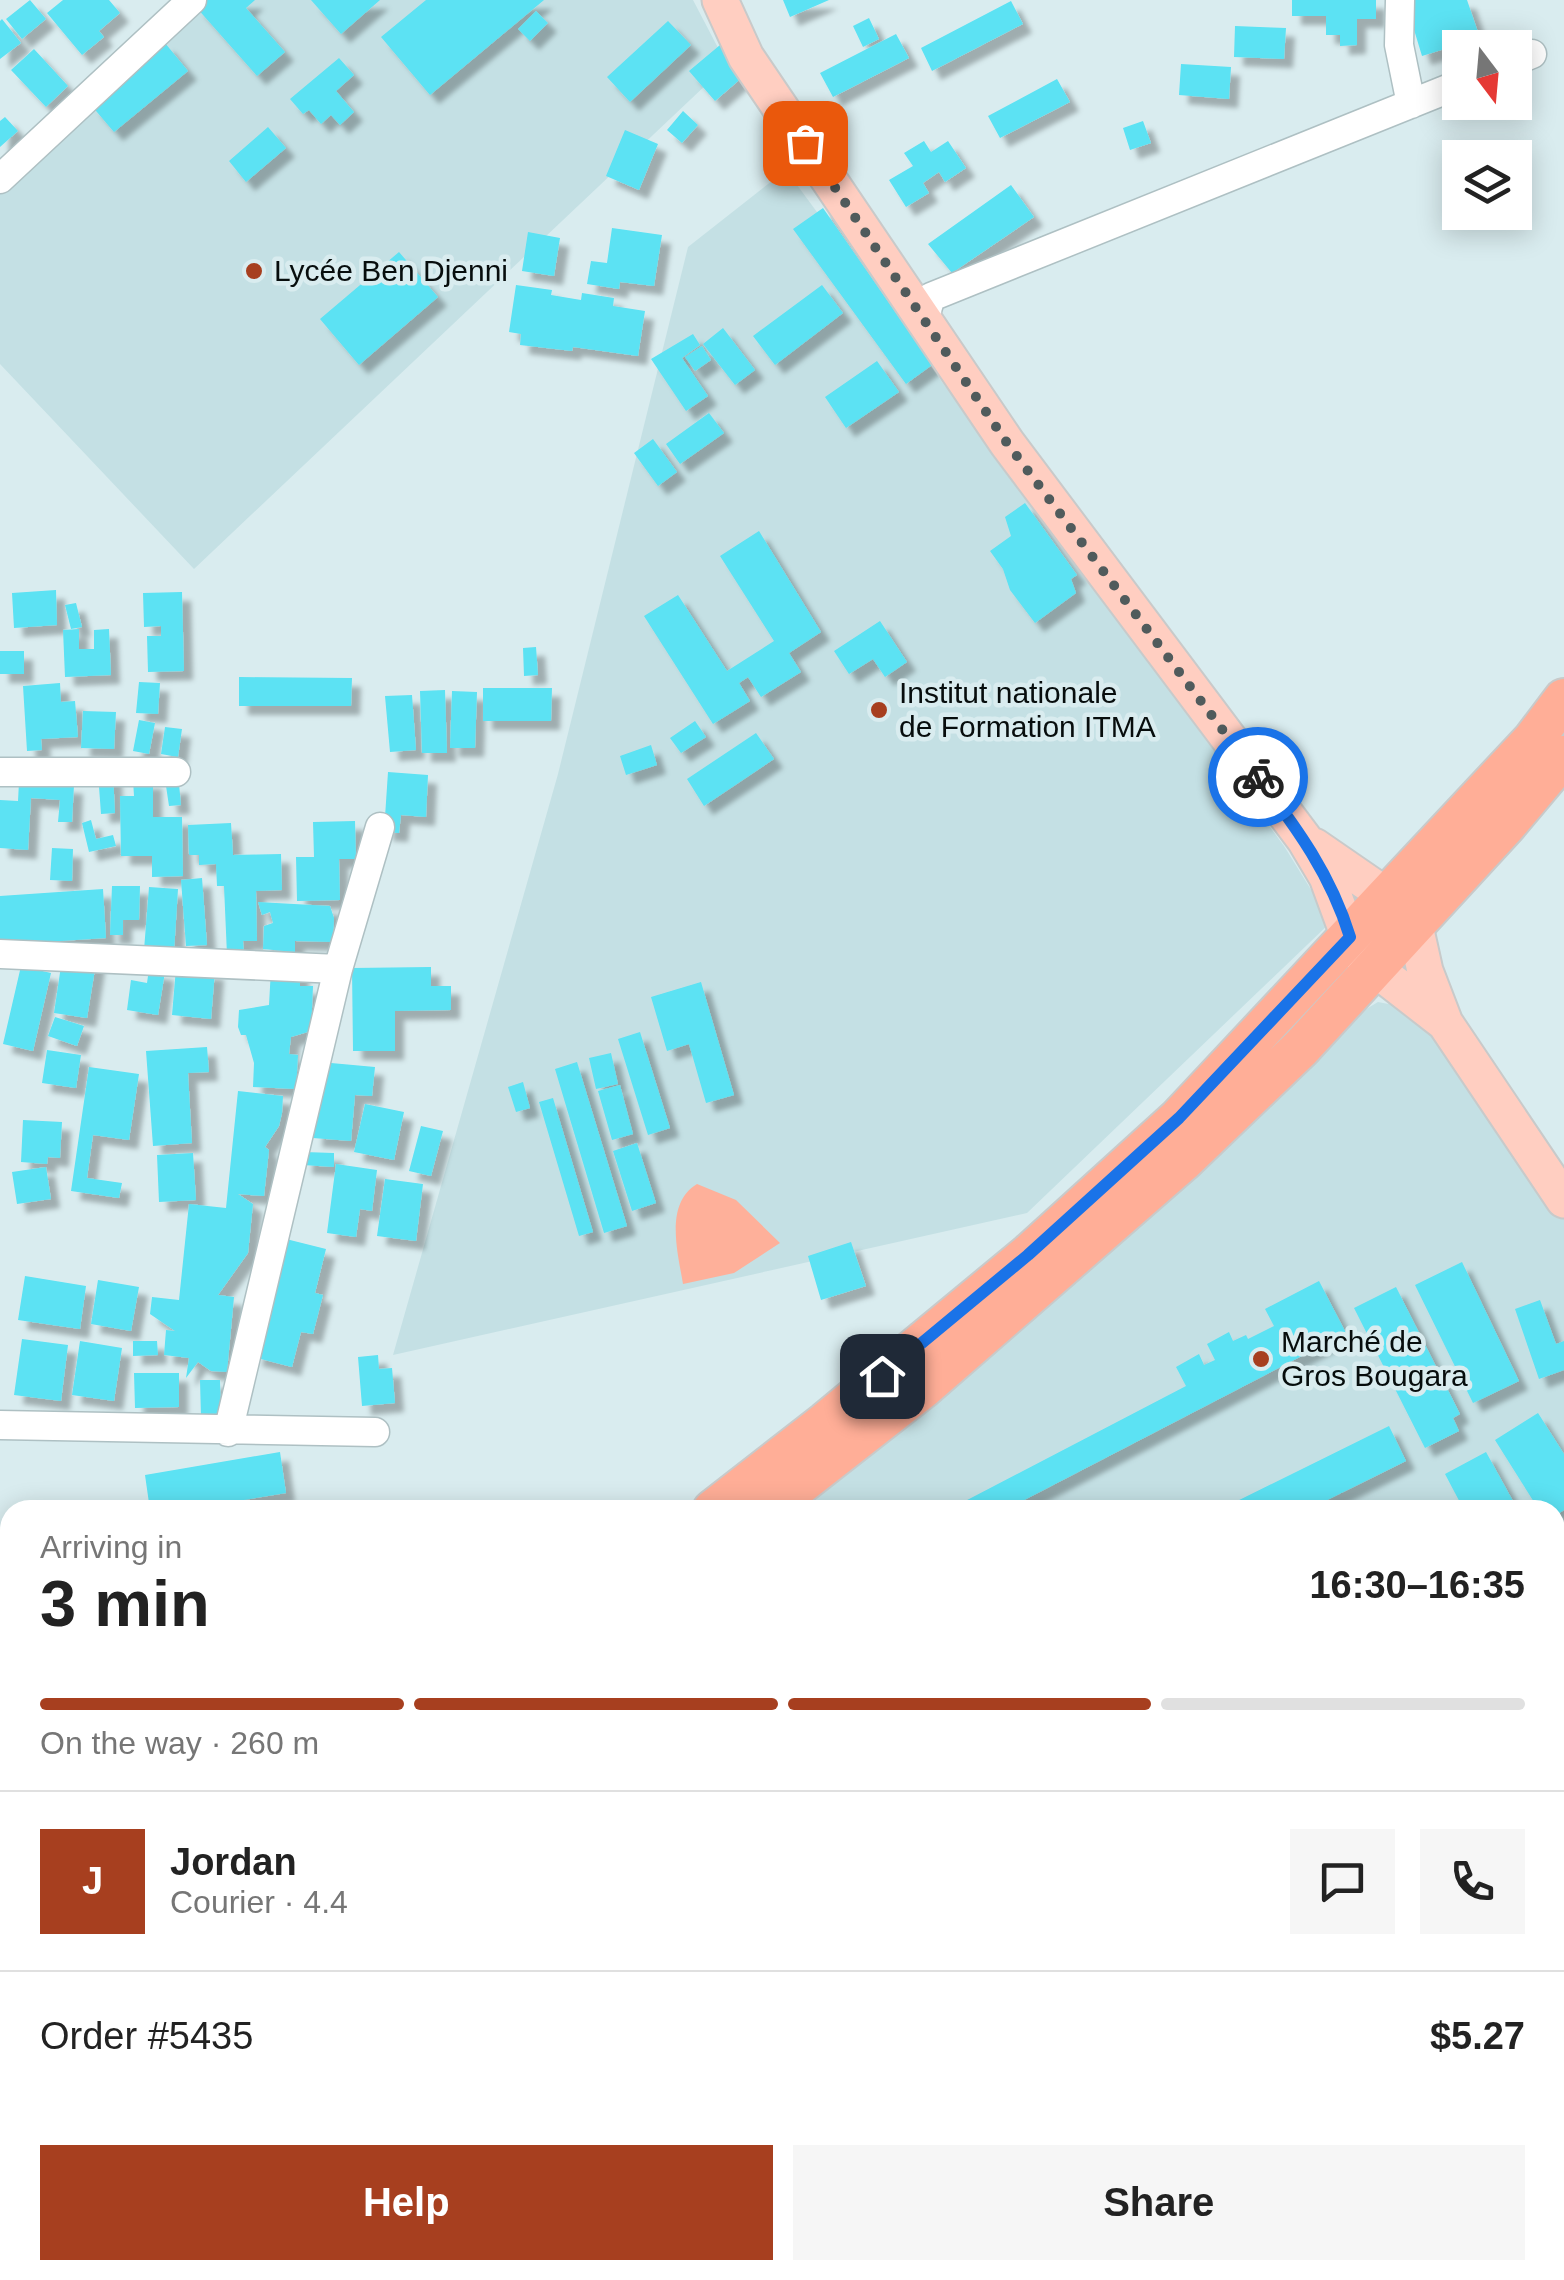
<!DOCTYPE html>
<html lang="en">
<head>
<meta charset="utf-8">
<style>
	body { margin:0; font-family:Helvetica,sans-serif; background:#f6f6f6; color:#222; height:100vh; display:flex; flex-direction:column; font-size:38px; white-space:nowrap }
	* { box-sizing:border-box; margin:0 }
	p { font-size:32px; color:#767676 }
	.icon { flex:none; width:55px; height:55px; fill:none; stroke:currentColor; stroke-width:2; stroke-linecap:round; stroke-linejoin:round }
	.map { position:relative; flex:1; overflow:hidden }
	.sheet { position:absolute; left:0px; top:1500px; width:1565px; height:780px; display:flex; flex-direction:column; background:#fff; border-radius:30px 30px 0 0; box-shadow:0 5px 25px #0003 }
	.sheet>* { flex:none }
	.needle { width:65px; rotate:164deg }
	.tools { position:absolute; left:1442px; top:30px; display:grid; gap:20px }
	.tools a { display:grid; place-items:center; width:90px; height:90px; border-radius:0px; background:#fff; box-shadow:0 5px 25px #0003; font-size:50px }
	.pin { position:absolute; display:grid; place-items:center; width:85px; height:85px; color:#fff; margin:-42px; border-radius:20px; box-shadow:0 5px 15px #0006 }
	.courier { position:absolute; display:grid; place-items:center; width:100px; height:100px; margin:-50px; border:8px solid #1a73e8; border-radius:50%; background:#fff; color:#222; box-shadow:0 2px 12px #0007 }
	.head em { font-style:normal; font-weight:700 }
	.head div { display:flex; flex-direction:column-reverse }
	.head { display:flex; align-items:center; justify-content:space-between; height:170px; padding:0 40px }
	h1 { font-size:65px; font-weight:700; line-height:75px }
	.bar { display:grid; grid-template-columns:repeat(4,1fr); gap:15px 10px; align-content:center; height:120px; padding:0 40px }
	.bar i { height:12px; border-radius:8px; background:#e0e0e0 }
	.bar .current { background:#a73f1f }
	.bar p { grid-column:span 4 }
	.line { display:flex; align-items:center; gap:25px; padding:0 40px; border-top:2px solid #e0e0e0 }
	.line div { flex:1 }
	.round { display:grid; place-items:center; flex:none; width:105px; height:105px; border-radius:0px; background:#f6f6f6 }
	.button { display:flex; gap:20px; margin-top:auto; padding:20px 40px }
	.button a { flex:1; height:115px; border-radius:0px; background:#a73f1f; color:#fff; font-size:40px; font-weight:700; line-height:115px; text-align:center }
	.button a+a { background:#f6f6f6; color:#222 }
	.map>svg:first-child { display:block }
	.built { fill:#c4e0e4 }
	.green { fill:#feb09a }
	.building { fill:#5be2f3; filter:url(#shadow) }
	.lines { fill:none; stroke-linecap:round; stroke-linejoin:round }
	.minor-casing { stroke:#aec0c3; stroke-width:31 }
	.major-casing { stroke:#c8caca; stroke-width:39 }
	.highway-casing { stroke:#c8caca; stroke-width:44 }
	.minor { stroke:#fff; stroke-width:28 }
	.major { stroke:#ffcec1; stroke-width:35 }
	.highway { stroke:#ffae97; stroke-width:40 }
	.done { stroke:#505b5c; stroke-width:10; stroke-dasharray:0 18 }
	.route { stroke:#1a73e8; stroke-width:12 }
	.poi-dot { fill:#a73f1f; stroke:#d9ecef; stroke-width:4 }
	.labels { text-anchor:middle; stroke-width:9; stroke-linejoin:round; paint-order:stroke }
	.poi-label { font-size:30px; fill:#070d0d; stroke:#d9ecef; text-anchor:start }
</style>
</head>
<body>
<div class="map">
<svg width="1564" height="2280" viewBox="0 0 1564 2280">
	<defs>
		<filter id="shadow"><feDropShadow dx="9" dy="9" stdDeviation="2.5" flood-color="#0004"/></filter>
	</defs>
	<rect width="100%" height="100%" fill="#d9ecef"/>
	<path class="built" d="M192 0H693L727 65 194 569 0 364V179Z
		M786 170 1284 846 1331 922 1027 1213 393 1355 558 774 688 247Z
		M1378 1002 1409 1008 1442 1034 1564 1206V1707L1555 1712V1510H767L1301 1048Z
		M10 1969V2270H513L489 2280H0V1973Z"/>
	<path class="green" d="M697 1184 736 1200 780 1243 734 1273 683 1284C678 1253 664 1204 697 1184Z"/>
	<path class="building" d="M30 0 46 19 22 39 6 19Z
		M63 0H109L120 13 99 31 104 37 82 55 47 13Z
		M204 0H255L246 8 285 52 257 76 196 7Z
		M311 0H380L341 34Z
		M426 0H544L430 95 381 37Z
		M783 0H829L790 17Z
		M1292 0H1376V19H1357V45L1340 46V35H1326V16H1292Z
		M1405 0H1467L1480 38 1422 56Z
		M1011 1 1023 24 932 71 921 48Z
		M536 11 548 23 530 41 518 29Z
		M869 18 879 39 863 47 853 26Z
		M2 19 21 43 0 59V21Z
		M668 21 691 45 630 102 607 77Z
		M1235 26 1286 28 1284 59 1234 57Z
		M896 34 909 58 833 97 820 73Z
		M726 40 752 69 715 101 689 71Z
		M165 43 188 71 114 132 91 105Z
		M34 49 68 86 46 107 11 70Z
		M339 58 354 75 336 91 354 112 340 125 331 115 321 124 309 110 303 114 290 99Z
		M1181 64 1231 67 1229 99 1179 95Z
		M1057 79 1070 102 1000 138 988 116Z
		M683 111 698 125 682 143 667 130Z
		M5 117 18 131 0 147V121Z
		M1143 121 1151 143 1130 150 1123 128Z
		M268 127 286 148 246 182 229 161Z
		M625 130 658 144 639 190 606 176Z
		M924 141 931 152 948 141 966 168 945 182 939 172 923 183 929 193 906 207 889 180 913 166 904 153Z
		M1011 185 1034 217 952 273 928 244Z
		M823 208 932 365 906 384 793 229Z
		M612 228 662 235 654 286 620 282 619 289 587 284 591 261 607 263Z
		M528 232 560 238 554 276 522 271Z
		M399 252 438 297 359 365 320 319Z
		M516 285 552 290 551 295 581 300 582 293 614 298 613 306 645 311 638 356 573 347 572 351 520 345 521 334 509 332Z
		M822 285 843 313 775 365 753 336Z
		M723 328 755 370 735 385 703 344Z
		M693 334 700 345 682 358 708 396 686 411 651 359Z
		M702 346 711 360 695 371 685 357Z
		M877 361 899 392 846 428 825 397Z
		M709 413 724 433 680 464 666 444Z
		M653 439 677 472 658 486 634 453Z
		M1025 503 1077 575 1071 579 1076 593 1035 623 1010 590 1003 569 990 551 1011 536 1005 517Z
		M759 531 821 632 789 653 801 672 761 697 748 677 739 683 750 701 713 724 644 616 678 595 727 671 774 641 720 556Z
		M56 590 57 625 14 628 12 593Z
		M182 592 184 671 148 672 147 636H161V626L144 627 143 593Z
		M76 603 82 627 71 629 65 605Z
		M880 621 907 662 885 677 873 659 849 674 834 651Z
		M79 629V649H94V630L109 629 111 675 65 677 63 630Z
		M536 647 538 675 524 676 523 648Z
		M0 651H24V674H0Z
		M239 677 352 678 351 706H239Z
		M139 682 160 683 158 714 136 713Z
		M60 683 61 702 75 701 78 737 41 739 42 750 27 751 23 686Z
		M483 688H552L551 721H483Z
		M445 690 447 753H422L420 691Z
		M452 691 477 692 475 748H450Z
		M412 695 416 750 390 752 385 696Z
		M83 711 116 712 114 749 81 748Z
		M139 720 155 723 149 754 133 751Z
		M695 721 706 737 681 753 670 738Z
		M165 727 182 729 178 757 161 754Z
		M756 733 774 759 704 806 687 779Z
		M651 745 657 765 626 775 620 756Z
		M388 772 428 775 426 817 401 815 399 833 384 832Z
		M98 773 113 774 115 813 101 814Z
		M133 780H153V817H182L183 876 152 877V856H121L120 796H134Z
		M19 782 74 785 72 822H58L60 800 31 798 28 850 0 848V800L18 801Z
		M179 784 181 805 169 806 166 786Z
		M91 820 96 839 113 835 116 846 89 852 82 823Z
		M355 821 356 859H339L340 900 297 901 296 857H314L313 822Z
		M231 823 233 855 281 854 282 890 256 891 257 941H243L244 955H227L224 886H217L216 864 199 865V855H189L188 825Z
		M52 848 73 849 72 881 50 880Z
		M202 878 207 945 186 946 181 880Z
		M112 886H140L139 920H123V935H110Z
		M149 887 178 889 174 952 144 950Z
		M103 889 106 938 0 945V896Z
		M258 902 330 906 334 918 333 942 295 941V952L263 949 264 926 273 923 270 912 262 915Z
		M97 957 87 1018 54 1013 61 966Z
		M21 966 51 973 33 1051 3 1044Z
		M431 967V986H451V1010L395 1011V1051H353L352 968Z
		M176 968 215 971 211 1019 172 1015Z
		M149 969 165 972 158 1015 127 1010 131 980 147 983Z
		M271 969H300V986H313L311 1031 291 1037 289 1054 298 1055 296 1089 253 1087 254 1063 246 1035H241L238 1027 239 1010 269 1005Z
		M701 982 734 1095 706 1103 689 1044 667 1051 651 997Z
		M55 1017 84 1026 77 1046 48 1036Z
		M640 1032 670 1128 648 1135 618 1039Z
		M207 1047 209 1072 188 1073 192 1143 153 1146 146 1051Z
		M47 1050 81 1055 76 1088 42 1083Z
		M611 1053 618 1084 596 1089 589 1058Z
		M320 1062 375 1067 372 1096 355 1095 351 1141 313 1138Z
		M577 1062 627 1226 604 1233 555 1069Z
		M89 1067 139 1074 129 1140 93 1135 87 1178 122 1183 119 1198 71 1191Z
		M523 1082 530 1108 516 1112 508 1087Z
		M620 1085 633 1134 612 1140 598 1091Z
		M238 1091 283 1096 282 1113 279 1126 265 1147 269 1150 264 1196 238 1194 253 1204 248 1253 218 1295 234 1297 227 1372 211 1371 198 1362 186 1378 189 1358 164 1355 166 1330 175 1331 150 1314 152 1297 179 1300 189 1204 226 1208Z
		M553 1098 593 1232 579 1236 539 1102Z
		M365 1104 404 1112 394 1160 354 1152Z
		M23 1120 62 1122 60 1158 48 1157 47 1164 21 1162Z
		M421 1126 443 1131 431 1176 409 1171Z
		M637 1143 656 1203 632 1211 613 1151Z
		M304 1152 334 1153V1167L303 1165Z
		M193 1153 196 1200 159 1202 157 1155Z
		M336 1164 377 1170 372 1211 360 1209 356 1237 327 1233Z
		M46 1167 51 1199 17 1204 12 1172Z
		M385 1179 423 1184 416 1241 377 1236Z
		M282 1238 326 1249 315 1293 323 1295 313 1334 301 1332 292 1367 253 1357Z
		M851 1242 866 1286 821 1300 808 1256Z
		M1462 1262 1519 1381 1473 1403 1415 1285Z
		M25 1276 86 1286 80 1329 18 1320Z
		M98 1280 139 1287 131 1331 91 1324Z
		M1319 1281 1346 1333 1005 1510H948L1186 1386 1176 1367 1199 1354 1204 1365 1215 1360 1207 1344 1229 1332 1233 1341 1246 1335 1248 1339 1274 1326 1265 1309Z
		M1396 1287 1460 1414 1453 1418 1459 1431 1425 1448 1354 1308Z
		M1540 1300 1556 1344 1564 1341V1370L1539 1379 1515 1309Z
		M22 1339 68 1345 61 1401 14 1395Z
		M80 1341 122 1348 114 1401 72 1395Z
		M133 1341H157L158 1355 133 1356Z
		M378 1355 379 1369 392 1368 395 1403 362 1406 358 1357Z
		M134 1373H179V1407L135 1408Z
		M200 1380H220L221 1417H201Z
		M1538 1413 1564 1454V1510L1555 1516V1510H1539L1495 1440Z
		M1389 1426 1406 1461 1307 1510H1219Z
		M280 1452 286 1493 183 1510H150L145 1475Z
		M1486 1452 1518 1510H1464L1445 1474Z
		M10 1998V2043L0 2048V2003Z"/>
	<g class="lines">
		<g class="minor-casing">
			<path id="minor" d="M1400 0 1399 45 1411 104
				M1515 61 1532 54
				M0 179 192 0
				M924 320 931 297 1460 84
				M0 772H176
				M0 954 338 969
				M0 1425 375 1432
				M228 1432 338 969 380 827
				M1555 1712 1564 1707
				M498 2280 526 2270"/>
		</g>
		<g class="major-casing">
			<path id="major" d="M720 0 746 57 1007 443 1305 840 1327 877 1349 937 1364 960 1445 1023
				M1314 846 1404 908 1415 926 1425 971 1445 1023 1564 1200"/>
		</g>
		<g class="highway-casing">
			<path id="highway" d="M713 1510 826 1422 1028 1255 1179 1118 1533 740 1564 699
				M767 1510 923 1388 1182 1162 1301 1048 1506 825 1564 756
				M0 1938 10 1933
				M0 1973 10 1969"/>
		</g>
		<use href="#minor" class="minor"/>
		<use href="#major" class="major"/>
		<use href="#highway" class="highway"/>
	</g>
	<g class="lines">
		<path class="done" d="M805 143 1007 443 1258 777"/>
		<path class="route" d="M882 1376 1028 1255 1179 1118 1350 937C1331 875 1297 828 1258 777"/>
	</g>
	<g class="poi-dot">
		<circle cx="254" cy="271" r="10"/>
		<circle cx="879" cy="710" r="10"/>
		<circle cx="1261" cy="1359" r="10"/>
	</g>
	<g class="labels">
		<g class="poi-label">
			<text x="274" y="281">Lycée Ben Djenni</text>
			<text x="899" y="703">Institut nationale<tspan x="899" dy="34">de Formation ITMA</tspan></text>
			<text x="1281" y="1352">Marché de<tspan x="1281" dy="34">Gros Bougara</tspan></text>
		</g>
	</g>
</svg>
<div class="tools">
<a><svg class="needle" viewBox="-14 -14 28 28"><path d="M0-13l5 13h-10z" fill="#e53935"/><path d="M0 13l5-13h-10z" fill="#767676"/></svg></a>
<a><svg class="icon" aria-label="layers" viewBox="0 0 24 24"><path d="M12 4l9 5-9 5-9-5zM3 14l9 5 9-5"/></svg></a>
</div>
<div class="pin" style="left:805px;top:143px;background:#ea580c"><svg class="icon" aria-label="bag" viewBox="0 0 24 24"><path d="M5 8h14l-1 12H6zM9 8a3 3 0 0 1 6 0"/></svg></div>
<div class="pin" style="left:882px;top:1376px;background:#1f2937"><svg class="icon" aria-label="home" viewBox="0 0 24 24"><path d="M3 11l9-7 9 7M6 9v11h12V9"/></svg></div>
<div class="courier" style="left:1258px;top:777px"><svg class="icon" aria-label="bike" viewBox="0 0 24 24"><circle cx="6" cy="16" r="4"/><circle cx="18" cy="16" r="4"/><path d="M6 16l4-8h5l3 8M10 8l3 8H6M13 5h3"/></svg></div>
<section class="sheet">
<div class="head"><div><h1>3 min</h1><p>Arriving in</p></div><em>16:30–16:35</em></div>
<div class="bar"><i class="current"></i><i class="current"></i><i class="current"></i><i></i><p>On the way · 260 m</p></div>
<div class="line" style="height:180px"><b class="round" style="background:#a73f1f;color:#fff">J</b><div><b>Jordan</b><p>Courier · 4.4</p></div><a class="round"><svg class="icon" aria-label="chat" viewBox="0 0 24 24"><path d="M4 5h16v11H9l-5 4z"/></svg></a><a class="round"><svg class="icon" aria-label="phone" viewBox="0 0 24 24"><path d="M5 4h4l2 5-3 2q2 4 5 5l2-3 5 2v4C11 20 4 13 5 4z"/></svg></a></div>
<div class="line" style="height:130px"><div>Order #5435</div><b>$5.27</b></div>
<div class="button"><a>Help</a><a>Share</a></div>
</section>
</div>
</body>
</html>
